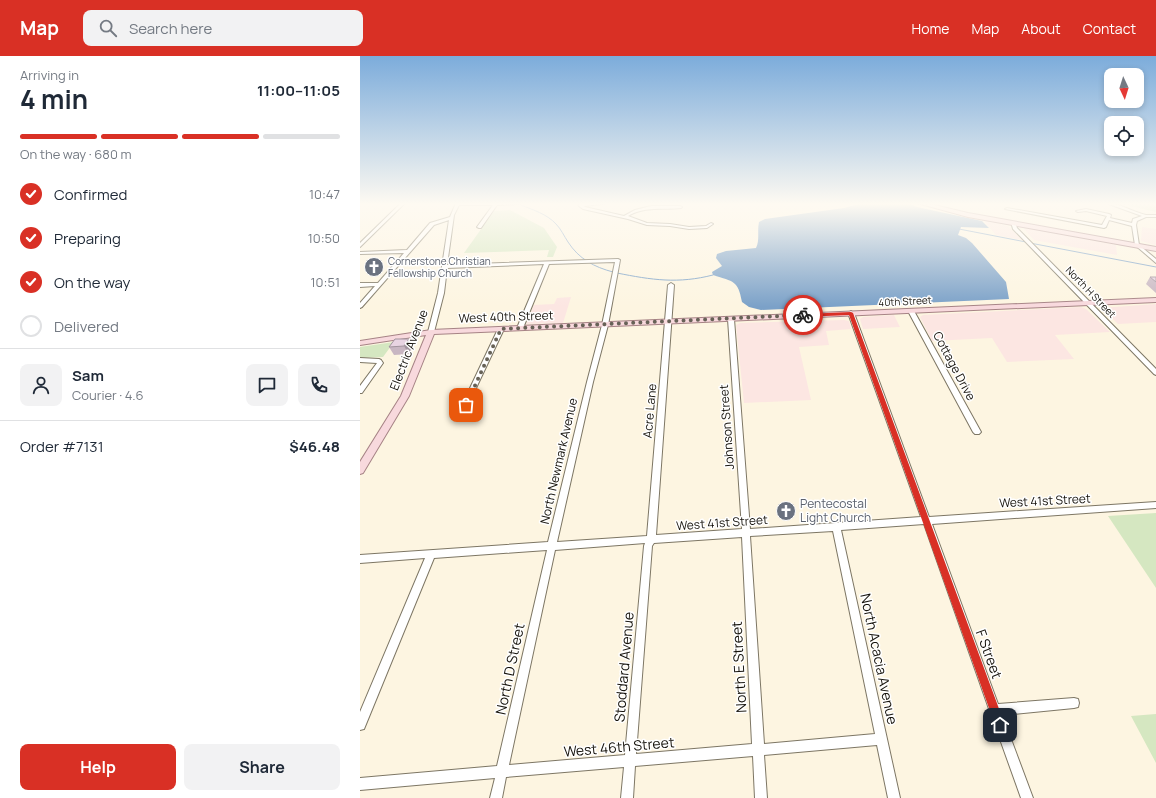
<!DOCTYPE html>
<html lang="en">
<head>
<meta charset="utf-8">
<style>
	body { margin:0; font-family:Manrope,sans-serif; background:#f2f2f3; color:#1f2937; height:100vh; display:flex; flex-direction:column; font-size:15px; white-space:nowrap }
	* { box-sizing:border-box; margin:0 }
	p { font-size:13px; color:#747a83 }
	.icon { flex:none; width:22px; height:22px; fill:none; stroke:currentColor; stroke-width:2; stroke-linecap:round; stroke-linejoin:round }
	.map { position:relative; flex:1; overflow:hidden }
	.side { display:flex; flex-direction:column; background:#fff; width:360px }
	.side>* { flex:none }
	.needle { width:26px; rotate:176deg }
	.fabs { position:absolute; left:744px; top:12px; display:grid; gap:8px }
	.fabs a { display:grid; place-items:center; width:40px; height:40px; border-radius:8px; background:#fff; box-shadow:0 2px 6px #0003; font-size:20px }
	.pin { position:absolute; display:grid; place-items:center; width:34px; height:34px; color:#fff; margin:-17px; border-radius:8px; box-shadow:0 2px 6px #0006 }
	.courier { position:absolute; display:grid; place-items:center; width:40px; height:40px; margin:-20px; border:3px solid #d93025; border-radius:50%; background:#fff; color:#222; box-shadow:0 1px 5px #0007 }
	.head em { font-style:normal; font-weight:700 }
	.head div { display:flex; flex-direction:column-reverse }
	.head { display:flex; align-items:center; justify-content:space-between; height:68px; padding:0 20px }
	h1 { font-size:26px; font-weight:700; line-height:30px }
	.bar { display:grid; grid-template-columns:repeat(4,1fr); gap:6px 4px; align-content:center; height:48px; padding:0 20px }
	.bar i { height:5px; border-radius:3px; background:#e0e1e3 }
	.bar .current { background:#d93025 }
	.bar p { grid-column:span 4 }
	.line { display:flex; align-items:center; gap:10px; padding:0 20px; border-top:1px solid #e0e1e3 }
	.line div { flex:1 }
	.round { display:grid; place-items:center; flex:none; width:42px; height:42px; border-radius:8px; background:#f2f2f3 }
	ol { padding:0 20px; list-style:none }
	li { display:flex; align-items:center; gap:12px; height:44px }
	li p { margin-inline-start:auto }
	li .icon { padding:4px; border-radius:50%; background:#d93025; color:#fff; stroke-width:4 }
	li:last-child { color:#747a83 }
	li i { width:22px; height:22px; border:2px solid #e0e1e3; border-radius:50% }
	.primary-button { display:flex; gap:8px; margin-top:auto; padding:8px 20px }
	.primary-button a { flex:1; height:46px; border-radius:8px; background:#d93025; color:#fff; font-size:16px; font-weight:700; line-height:46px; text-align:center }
	.primary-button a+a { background:#f2f2f3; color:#1f2937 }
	header { display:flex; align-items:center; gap:24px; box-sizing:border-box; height:56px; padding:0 20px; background:#d93025; color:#fff }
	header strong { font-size:19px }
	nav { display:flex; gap:22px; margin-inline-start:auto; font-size:14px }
	.search { width:280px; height:36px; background:#f2f2f3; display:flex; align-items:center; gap:10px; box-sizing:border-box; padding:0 14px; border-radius:8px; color:#747a83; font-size:15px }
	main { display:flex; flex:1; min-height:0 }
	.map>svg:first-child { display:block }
	.commercial { fill:#fce6e2 }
	.green { fill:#d5e7c1 }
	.water { fill:#7ba1c8 }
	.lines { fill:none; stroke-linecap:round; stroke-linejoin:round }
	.stream { stroke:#7ba1c8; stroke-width:1 }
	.minor-casing { stroke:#7d7664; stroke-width:2 }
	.major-casing { stroke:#a68385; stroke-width:2 }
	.minor { fill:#fff; fill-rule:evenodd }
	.major { fill:#f8d9dd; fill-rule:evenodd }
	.wall { fill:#c8b6c2 }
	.shaded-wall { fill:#a2949e }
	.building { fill:#e8d4e2; stroke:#a2949e }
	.route { fill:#d93025 }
	.done { stroke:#676257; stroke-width:4; stroke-dasharray:0 7.2 }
	.labels { text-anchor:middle; stroke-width:3; stroke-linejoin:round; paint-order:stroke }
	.far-worship-label { font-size:10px; fill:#5b616d; stroke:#fff; text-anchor:start }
	.far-street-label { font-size:10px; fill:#16130c; stroke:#fff }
	.street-label { font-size:12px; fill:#16130c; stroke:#fff }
	.worship-label { font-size:12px; fill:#5b616d; stroke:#fff; text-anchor:start }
	.near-street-label { font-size:14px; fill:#16130c; stroke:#fff }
</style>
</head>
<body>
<header>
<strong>Map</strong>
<div class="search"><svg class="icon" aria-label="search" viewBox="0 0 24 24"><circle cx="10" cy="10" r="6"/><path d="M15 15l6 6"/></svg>Search here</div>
<nav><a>Home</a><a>Map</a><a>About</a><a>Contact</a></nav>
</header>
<main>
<section class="side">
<div class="head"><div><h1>4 min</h1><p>Arriving in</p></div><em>11:00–11:05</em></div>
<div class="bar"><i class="current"></i><i class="current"></i><i class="current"></i><i></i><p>On the way · 680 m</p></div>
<ol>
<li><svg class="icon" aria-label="check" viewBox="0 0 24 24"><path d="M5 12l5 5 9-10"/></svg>Confirmed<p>10:47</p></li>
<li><svg class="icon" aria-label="check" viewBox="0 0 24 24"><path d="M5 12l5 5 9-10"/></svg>Preparing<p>10:50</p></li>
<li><svg class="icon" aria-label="check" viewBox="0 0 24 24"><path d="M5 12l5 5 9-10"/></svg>On the way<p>10:51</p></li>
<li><i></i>Delivered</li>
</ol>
<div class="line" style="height:72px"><a class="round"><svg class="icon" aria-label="person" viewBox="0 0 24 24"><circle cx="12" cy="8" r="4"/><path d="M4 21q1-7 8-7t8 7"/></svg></a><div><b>Sam</b><p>Courier · 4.6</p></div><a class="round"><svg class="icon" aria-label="chat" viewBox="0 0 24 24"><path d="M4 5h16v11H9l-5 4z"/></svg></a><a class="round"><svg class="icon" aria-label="phone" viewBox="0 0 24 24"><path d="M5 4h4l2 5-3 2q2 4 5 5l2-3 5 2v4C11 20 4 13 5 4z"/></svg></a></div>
<div class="line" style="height:52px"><div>Order #7131</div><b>$46.48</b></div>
<div class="primary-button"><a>Help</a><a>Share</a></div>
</section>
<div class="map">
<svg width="796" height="742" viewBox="0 0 796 742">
	<rect width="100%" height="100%" fill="#fdf5e1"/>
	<path class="commercial" d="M623 164 648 170 662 184 636 179Z
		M782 171 796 173V189L781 185Z
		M666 172 756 189 757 199 674 184 664 173Z
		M211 241 203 267 166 268 174 249 194 248 197 242Z
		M796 248V266L758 268 741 252Z
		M721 251 726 253 750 276 695 279 714 303 647 306 632 282 572 285 560 261 563 259Z
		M534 259 540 271 503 273 500 263 503 261Z
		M484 264 489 265 491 273 466 275 469 289 439 291 451 344 384 347 376 269 380 267Z"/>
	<path class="green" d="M758 147H796V156Z
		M150 154 184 172 197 191 193 201H187L189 194 104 197 134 155Z
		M34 286 23 301 0 302V291Z
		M796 457V532L748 460Z
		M796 658V707L771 660Z"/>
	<path class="water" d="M503 147 551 148 557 151 622 165 629 172 601 171 598 179 606 182 612 187 646 226 649 243 401 254 389 251 382 246C378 224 374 226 353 219L352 216 362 210 356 202 357 198 366 195 396 192C400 184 397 175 399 166L405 163 484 152Z"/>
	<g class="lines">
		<path class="stream" d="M161 149C173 154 187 158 196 168 201 173 204 180 208 186 219 203 234 211 253 216
			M599 173 666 186
			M670 187 796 211
			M257 217C292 224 318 228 353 219"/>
		<g class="minor-casing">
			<path id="minor" d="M41 147H45L0 191V187Z
				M96 147H162L160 148 137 149 121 172H119L117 171 133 149H99L94 159 87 209 258 203 260 204 248 269 233 326 197 486 287 480 308 229 311 227 314 229 296 479 382 473 368 263 371 261 374 263 390 473 561 461 488 257 491 255 494 257 569 461 796 446V452L572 468 638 648 714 642 718 643 719 647 718 651 714 652 642 659 673 742H661L631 658 629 654V653L564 468 481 474 540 742H528L517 689 404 699 407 742H395L393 700 275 710 273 742H261L264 711 146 721 142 742H130L135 722 0 734V722L137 710 187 494 74 502 4 673 0 674V656L65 502 0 507V499L188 486 227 326 242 269 255 206 189 208 163 272 160 274 157 272 184 208 87 212 84 237 74 276 73 277H69L68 276 78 237 89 164 74 169 2 251 0 252V247L15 230 0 231V227H18L44 197 0 198V196L47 194 70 167 90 161ZM473 475 515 678 404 688 390 480ZM382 481 392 688 276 698 292 490 294 487ZM285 487 284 490 265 699 149 709 195 494Z
				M218 147H244L242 148 224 150 225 151 264 160 275 154 291 150H320L322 151 321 152C303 154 285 150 268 160L287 167 310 168 329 171 346 170 351 167 353 168 347 172 329 173 310 170 287 169 268 163 223 153 219 150Z
				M746 147C761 147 772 156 786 159 789 159 793 159 796 159V161H786L777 165 776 169 779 189 796 203V207L775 189 772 170 749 164 746 171 744 172 645 153 647 152 742 169 747 160 726 155 718 156 716 155 726 153 749 158 751 159 750 162 772 167 773 163 782 160Z
				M651 166H655L657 172 796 313V319L794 318 653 173Z
				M551 253 554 255 621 376 619 378H615L613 376 548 255Z
				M141 271 144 273 108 349 107 351H103L102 349 138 273Z
				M0 302 19 303 21 304 23 307 2 337H0V330L17 307 0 306Z"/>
		</g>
		<g class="major-casing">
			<path id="major" d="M557 147H566L608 157 796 191V195L608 161Z
				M796 242V246L74 278 49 340 3 417 0 418V406L41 340 66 279 0 289V285L71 274Z"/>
		</g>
		<use href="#minor" class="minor"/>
		<use href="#major" class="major"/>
	</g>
	<path class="wall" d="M790 221H796V237L786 228Z
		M49 283 53 290 49 298 34 299 29 291Z"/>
	<path class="shaded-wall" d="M49 283 53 290 49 298 44 290Z"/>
	<path class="building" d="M790 221H796V226Z
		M35 283H49L44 290 29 291Z"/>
	<linearGradient id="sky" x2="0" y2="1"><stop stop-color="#7cacdb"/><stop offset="0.59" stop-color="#fefaf2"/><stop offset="1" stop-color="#fefaf2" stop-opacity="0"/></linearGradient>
	<rect width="796" height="251" fill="url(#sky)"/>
	<path class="route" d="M491 256 493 257 645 669 643 672 640 674 636 672 635 669 489 259 443 261 440 259 443 258Z"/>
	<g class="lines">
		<path class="done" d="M106 349 141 273 443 259"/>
	</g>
	<defs>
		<g id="church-disc" transform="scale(1)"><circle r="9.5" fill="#6b7280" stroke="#fff"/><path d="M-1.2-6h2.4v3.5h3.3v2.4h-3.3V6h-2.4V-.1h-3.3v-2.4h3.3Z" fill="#fff"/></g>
	</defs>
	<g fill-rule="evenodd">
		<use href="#church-disc" x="14" y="211"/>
		<use href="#church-disc" x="426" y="455"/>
	</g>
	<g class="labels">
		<g class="far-worship-label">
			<text x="28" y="209">Cornerstone Christian<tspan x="28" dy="12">Fellowship Church</tspan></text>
		</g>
		<g class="far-street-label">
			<text transform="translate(731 236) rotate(46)" y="4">North H Street</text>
			<text transform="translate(545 245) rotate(-3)" y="4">40th Street</text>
		</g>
		<g class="street-label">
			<text transform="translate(146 261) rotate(-2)" y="4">West 40th Street</text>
			<text transform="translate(49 294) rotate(-69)" y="4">Electric Avenue</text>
			<text transform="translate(594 310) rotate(62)" y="4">Cottage Drive</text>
			<text transform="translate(290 355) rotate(-85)" y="4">Acre Lane</text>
			<text transform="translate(367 371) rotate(-94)" y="4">Johnson Street</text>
			<text transform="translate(199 405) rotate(-77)" y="4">North Newmark Avenue</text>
			<text transform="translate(685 445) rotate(-3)" y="4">West 41st Street</text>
			<text transform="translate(362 467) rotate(-4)" y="4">West 41st Street</text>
		</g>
		<g class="worship-label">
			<text x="440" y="452">Pentecostal<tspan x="440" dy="14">Light Church</tspan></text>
		</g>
		<g class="near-street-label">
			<text transform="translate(629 598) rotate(70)" y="5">F Street</text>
			<text transform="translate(519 603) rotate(78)" y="5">North Acacia Avenue</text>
			<text transform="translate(264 611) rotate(-85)" y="5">Stoddard Avenue</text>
			<text transform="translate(379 611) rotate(-93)" y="5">North E Street</text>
			<text transform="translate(150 613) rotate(-78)" y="5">North D Street</text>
			<text transform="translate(259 691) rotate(-5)" y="5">West 46th Street</text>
		</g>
	</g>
</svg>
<div class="fabs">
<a><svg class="needle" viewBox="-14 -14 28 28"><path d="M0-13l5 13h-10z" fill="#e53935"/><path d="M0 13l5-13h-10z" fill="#747a83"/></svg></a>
<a><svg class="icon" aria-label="locate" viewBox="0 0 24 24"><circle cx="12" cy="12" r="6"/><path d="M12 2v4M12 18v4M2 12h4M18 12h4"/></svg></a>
</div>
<div class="pin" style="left:106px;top:349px;background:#ea580c"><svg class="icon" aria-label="bag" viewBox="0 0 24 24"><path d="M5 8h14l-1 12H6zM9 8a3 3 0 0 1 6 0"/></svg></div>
<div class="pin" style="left:640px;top:669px;background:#1f2937"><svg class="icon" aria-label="home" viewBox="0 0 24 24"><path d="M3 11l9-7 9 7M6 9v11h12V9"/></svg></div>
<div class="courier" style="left:443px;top:259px"><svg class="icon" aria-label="bike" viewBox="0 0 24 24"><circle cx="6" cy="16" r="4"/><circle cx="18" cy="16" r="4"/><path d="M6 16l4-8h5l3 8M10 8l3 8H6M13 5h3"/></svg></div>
</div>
</main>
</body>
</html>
